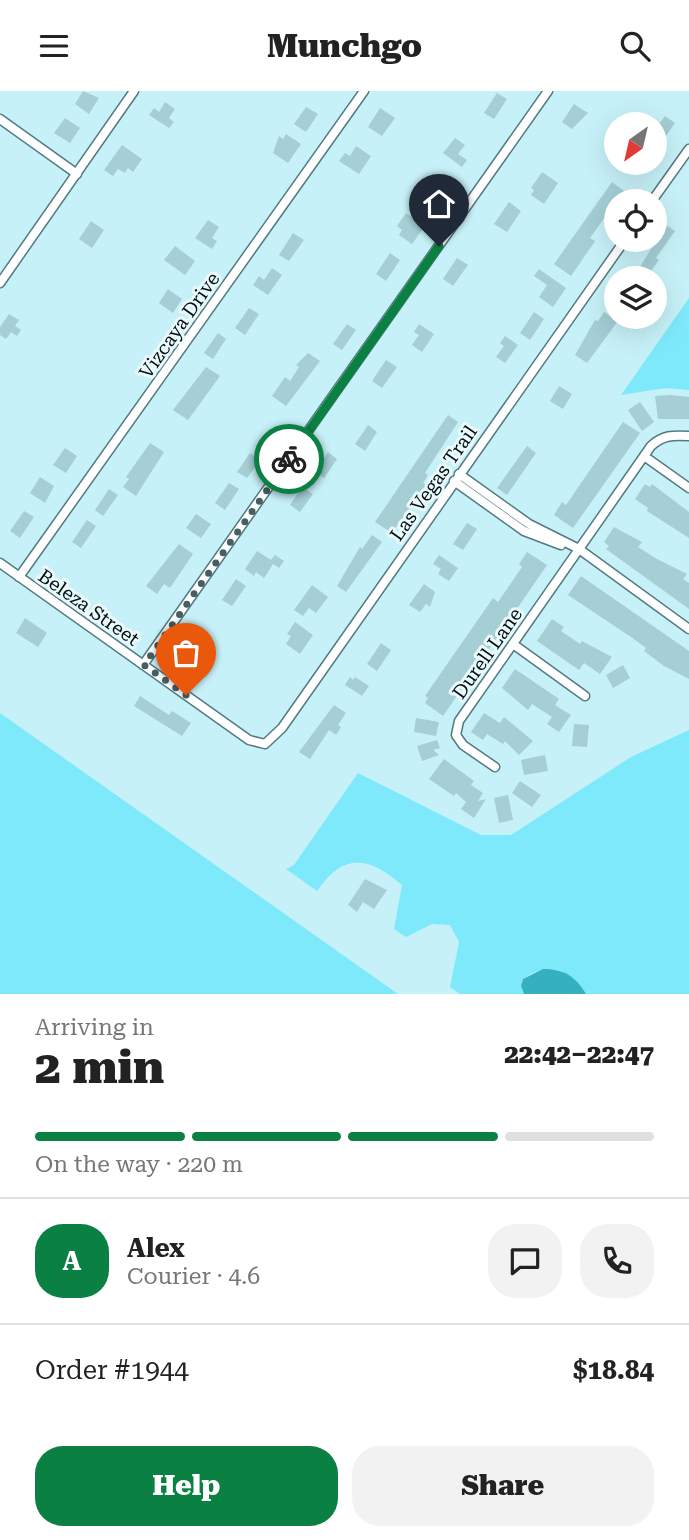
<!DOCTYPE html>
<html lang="en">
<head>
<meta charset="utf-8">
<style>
	body { margin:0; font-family:"Roboto Serif",serif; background:#f2f2f2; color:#222; height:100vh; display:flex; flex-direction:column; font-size:26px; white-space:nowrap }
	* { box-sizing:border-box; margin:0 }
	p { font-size:23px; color:#767676 }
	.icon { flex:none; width:38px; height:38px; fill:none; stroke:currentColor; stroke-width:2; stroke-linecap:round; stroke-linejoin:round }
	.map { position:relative; height:903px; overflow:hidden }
	.panel { display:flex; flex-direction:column; background:#fff; flex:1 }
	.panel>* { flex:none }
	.needle { width:46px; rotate:214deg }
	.fabs { position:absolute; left:604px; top:21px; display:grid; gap:14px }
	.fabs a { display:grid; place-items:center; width:63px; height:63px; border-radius:50%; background:#fff; box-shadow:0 7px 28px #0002; font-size:35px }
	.pin { position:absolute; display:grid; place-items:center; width:60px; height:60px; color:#fff; margin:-72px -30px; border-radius:50% 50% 50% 0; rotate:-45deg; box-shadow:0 0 7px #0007 }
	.pin .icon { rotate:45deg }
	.courier { position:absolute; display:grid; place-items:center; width:70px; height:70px; margin:-35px; border:5px solid #0b8043; border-radius:50%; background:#fff; color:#222; box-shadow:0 2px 9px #0007 }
	.head em { font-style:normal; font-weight:800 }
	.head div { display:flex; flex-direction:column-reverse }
	.head { display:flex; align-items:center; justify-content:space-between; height:119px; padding:0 35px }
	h1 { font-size:46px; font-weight:800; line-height:52px }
	.bar { display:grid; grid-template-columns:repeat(4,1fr); gap:10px 7px; align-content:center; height:84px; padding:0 35px }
	.bar i { height:9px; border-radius:5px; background:#e0e0e0 }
	.bar .active { background:#0b8043 }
	.bar p { grid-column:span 4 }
	.line { display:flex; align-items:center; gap:18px; padding:0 35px; border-top:2px solid #e0e0e0 }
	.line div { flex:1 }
	.round { display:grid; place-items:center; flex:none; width:74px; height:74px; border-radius:28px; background:#f2f2f2 }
	.action { display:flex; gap:14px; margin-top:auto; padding:14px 35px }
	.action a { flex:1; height:80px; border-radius:28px; background:#0b8043; color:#fff; font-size:28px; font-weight:800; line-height:80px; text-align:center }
	.action a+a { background:#f2f2f2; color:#222 }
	header { display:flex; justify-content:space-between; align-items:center; height:91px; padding:0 35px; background:#fff; font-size:32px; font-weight:800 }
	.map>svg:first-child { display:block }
	.green { fill:#7de9fa }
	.water { fill:#35b0c1 }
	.building { fill:#a5ced5 }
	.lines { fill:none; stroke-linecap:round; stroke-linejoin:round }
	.minor-casing { stroke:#537a80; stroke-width:11 }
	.minor { stroke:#fff; stroke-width:8 }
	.done { stroke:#475e62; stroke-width:7; stroke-dasharray:0 12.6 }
	.route { stroke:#0b8043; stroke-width:9 }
	.labels { text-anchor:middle; stroke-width:6; stroke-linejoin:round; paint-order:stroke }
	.street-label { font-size:19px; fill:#020f11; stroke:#e9f9fc }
</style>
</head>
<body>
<header><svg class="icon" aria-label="menu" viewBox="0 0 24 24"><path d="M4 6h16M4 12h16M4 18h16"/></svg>Munchgo<svg class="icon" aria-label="search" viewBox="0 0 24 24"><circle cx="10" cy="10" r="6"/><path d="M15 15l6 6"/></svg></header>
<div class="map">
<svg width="689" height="903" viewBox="0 0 689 903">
	<rect width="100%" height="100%" fill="#c7f1f8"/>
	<path class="green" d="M689 207V299L666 297 621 304Z
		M0 622 398 903H0Z
		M689 639V903H586C570 878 548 870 523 888L521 895 524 903H460L450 896 459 851 450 834 432 833 406 846 394 838 402 794C368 765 344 761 317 800L286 778 294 774 358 682 481 744H511L631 666Z"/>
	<path class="water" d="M543 878C564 878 575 885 586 903H524L521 895 523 888Z"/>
	<path class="building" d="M83 0 99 7 89 23 75 13Z
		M497 2 507 8 494 28 484 22Z
		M165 11 175 18 169 27 174 31 169 37 149 24 154 17 159 21Z
		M574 13 588 22 572 38 562 31Z
		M306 16 318 23 306 41 294 33Z
		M380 17 395 27 382 45 368 36Z
		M665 25 675 32 654 62V40Z
		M65 27 80 37 70 52 54 42Z
		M286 43 301 53 288 72 273 62 279 45 283 48Z
		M455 47 465 54 458 63 467 69 462 76 443 62Z
		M122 54 142 68 133 81 128 77 125 82 118 78 113 85 104 79Z
		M356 55 371 65 359 83 339 70 345 62 350 65Z
		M542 81 558 92 544 113 531 104 534 99 531 97Z
		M612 91 624 100 590 147 595 150 571 185 554 173Z
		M509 111 521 120 507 141 494 133Z
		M406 122 425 135 412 153 399 144 402 139 397 135Z
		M208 129 219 136 212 147 217 150 212 158 195 147Z
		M91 130 104 139 92 157 79 148Z
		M666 134 675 140 656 167 659 169 646 187H633Z
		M293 142 304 149 289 170 279 164Z
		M175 155 195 170 185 184 164 169Z
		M390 162 400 169 386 190 376 183Z
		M457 167 468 174 453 195 443 188Z
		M272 177 282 184 268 204 253 194 259 185 264 189Z
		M539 178 566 197 553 216 539 206 547 194 534 185Z
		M168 198 182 208 173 222 159 212Z
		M249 217 259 223 245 244 235 237Z
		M534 221 544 228 530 249 520 242Z
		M604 221 618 230 587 272 575 264 595 229 598 230Z
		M9 223 19 229 15 235 21 239 17 245 11 241 6 248 0 244V236Z
		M347 233 356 239 342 259 333 253Z
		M419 233 434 243 422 261 412 254 419 244 414 241Z
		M218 242 226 248 213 268 204 262Z
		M505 245 518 254 505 272 496 266 504 255 500 252Z
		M308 262 320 270 286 315 272 305 285 286 290 290 299 276 296 274Z
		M386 269 397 276 382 297 372 290Z
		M206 276 220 285 188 329 173 319Z
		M559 295 572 303 563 318 550 310Z
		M670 304 689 306V328H658L655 305Z
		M640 311 654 331 642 340 628 319Z
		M448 324 458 331 425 382 428 384 423 392 426 394 392 442 375 431Z
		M623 331 640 342 573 437 554 424 562 411 566 414Z
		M368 334 377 341 365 360 355 353Z
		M150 352 164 361 136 405 123 396 129 388 126 386Z
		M527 355 536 362 507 404 497 397Z
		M65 357 77 365 66 382 53 374Z
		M328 361 337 368 324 387 315 381Z
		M250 362 260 369 247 387 237 381Z
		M40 386 54 395 45 412 30 402Z
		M229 392 239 398 225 419 215 412Z
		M645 393 650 396 652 393 689 421V447L647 420 648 417 635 408Z
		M302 396 313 403 300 421 290 414Z
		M109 398 118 404 103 425 95 419Z
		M24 420 34 426 20 447 10 440Z
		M196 423 211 433 201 447 186 437Z
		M87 429 96 435 81 457 72 451Z
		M467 432 477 438 463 459 453 453Z
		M614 436 642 451 638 456 657 468 687 483 683 488 689 492V518L606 458 609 455 604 451Z
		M372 444 382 451 346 501 337 495 360 456 362 458Z
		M179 453 193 463 170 497 164 493 157 503 146 495Z
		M257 460 271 469 275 464 284 470 279 477 273 473 264 487 256 481 254 485 245 478Z
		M527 461 547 474 443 625 425 612 428 607 425 605 493 507 498 511 522 476 519 473Z
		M439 464 458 477 449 490 438 483 441 478 433 473Z
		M581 485 689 560V588L664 575 644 560 646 557 631 546 568 504Z
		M236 488 246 495 232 515 222 509Z
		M424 493 435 501 430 516 426 513 420 521 409 514Z
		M312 494 328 506 316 522 309 517 303 525 294 519Z
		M25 527 47 542 38 556 16 542Z
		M552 528 564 536 561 540 580 553 582 550 612 566 600 583 584 572 579 579 537 550Z
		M295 531 313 544 300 563 286 553 291 545 287 543Z
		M381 552 391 559 377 580 367 573Z
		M193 563 213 576 206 586 186 573Z
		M623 574 630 587 613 597 606 584Z
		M515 578 559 608 555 614 571 624 559 641 547 633 552 626 532 613 528 619 502 597Z
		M350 586 353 589 355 586 369 595 362 605 345 594Z
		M140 605 169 624 172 620 191 632 182 645 134 615Z
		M334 614 346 622 338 634 341 636 336 644 329 639 310 668 299 661Z
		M484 622 500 632 504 626 533 650 519 664 505 650 503 653 487 643 483 649 471 641Z
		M416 627 439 631 436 645 414 641Z
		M574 633 589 634 587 656 572 655Z
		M437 649 440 657 433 659 439 664 422 670 417 655Z
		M545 664 548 680 524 684 521 669Z
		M444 668 474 690 471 694 483 702 478 710 486 708 474 727 461 718 466 711 456 702 454 705 429 688Z
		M520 690 541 704 532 716 512 702Z
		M508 704 513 729 499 732 494 707Z
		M365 788 387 799 374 818 363 811 357 821 348 814Z"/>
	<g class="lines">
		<g class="minor-casing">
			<path id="minor" d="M0 28 77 83
				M652 110 689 58
				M0 192 134 0
				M644 365 689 397
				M459 383 529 433 579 458 689 538
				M454 390 524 440 561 454
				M0 472 249 649 265 653 282 637 625 149
				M19 486 364 0
				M513 553 585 605
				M143 574 548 0
				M495 676 463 654 456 644 459 630 651 355C663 344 673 344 689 345"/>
		</g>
		<use href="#minor" class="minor"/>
	</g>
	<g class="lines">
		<path class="done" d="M186 604 144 574 289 368"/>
		<path class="route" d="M289 368 439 155"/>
	</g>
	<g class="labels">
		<g class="street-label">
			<text transform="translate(179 234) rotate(-55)" y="7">Vizcaya Drive</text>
			<text transform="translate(433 392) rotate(-55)" y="7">Las Vegas Trail</text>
			<text transform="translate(89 516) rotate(35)" y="7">Beleza Street</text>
			<text transform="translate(487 562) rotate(-55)" y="7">Durell Lane</text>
		</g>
	</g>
</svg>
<div class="fabs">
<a><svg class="needle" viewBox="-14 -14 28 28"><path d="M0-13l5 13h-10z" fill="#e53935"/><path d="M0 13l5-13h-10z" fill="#767676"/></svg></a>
<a><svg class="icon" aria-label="locate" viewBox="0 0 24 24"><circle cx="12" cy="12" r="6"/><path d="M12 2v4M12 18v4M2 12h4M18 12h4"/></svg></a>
<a><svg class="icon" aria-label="layers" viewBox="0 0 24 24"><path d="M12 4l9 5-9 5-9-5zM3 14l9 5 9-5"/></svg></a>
</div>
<div class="pin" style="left:186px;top:604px;background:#ea580c"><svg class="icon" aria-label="bag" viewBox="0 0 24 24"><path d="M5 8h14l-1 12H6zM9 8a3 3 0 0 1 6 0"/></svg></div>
<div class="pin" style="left:439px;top:155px;background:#1f2937"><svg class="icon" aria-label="home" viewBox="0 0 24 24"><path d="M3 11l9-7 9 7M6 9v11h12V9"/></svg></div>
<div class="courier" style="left:289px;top:368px"><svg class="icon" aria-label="bike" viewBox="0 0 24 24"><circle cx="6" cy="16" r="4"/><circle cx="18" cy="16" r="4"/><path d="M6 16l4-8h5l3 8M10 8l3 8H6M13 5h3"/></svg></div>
</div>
<section class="panel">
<div class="head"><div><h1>2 min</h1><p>Arriving in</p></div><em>22:42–22:47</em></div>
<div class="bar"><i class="active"></i><i class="active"></i><i class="active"></i><i></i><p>On the way · 220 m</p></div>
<div class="line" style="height:126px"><b class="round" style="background:#0b8043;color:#fff">A</b><div><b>Alex</b><p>Courier · 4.6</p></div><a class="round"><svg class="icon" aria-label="chat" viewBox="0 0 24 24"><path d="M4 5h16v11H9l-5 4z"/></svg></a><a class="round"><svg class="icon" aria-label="phone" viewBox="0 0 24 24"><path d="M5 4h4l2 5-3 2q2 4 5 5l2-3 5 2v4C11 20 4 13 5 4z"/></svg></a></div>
<div class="line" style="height:91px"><div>Order #1944</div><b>$18.84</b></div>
<div class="action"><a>Help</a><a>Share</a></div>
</section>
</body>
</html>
